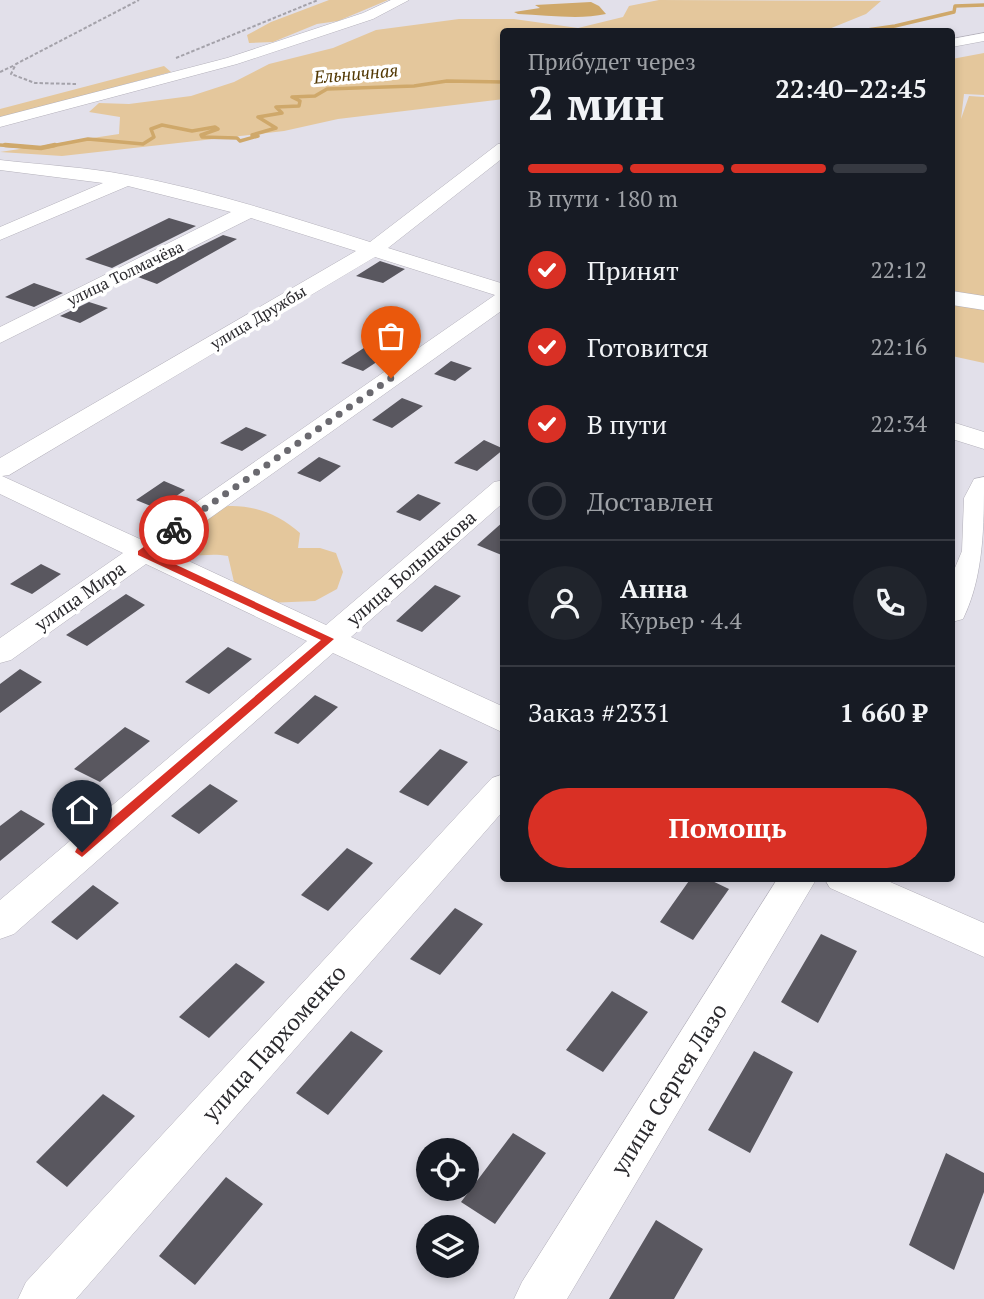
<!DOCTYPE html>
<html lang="ru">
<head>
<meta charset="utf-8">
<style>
	body { margin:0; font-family:"PT Serif",serif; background:#20242c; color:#f1f3f6; height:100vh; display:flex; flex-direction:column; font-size:26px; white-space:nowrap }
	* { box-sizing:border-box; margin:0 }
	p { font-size:23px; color:#9ea1a6 }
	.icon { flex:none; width:38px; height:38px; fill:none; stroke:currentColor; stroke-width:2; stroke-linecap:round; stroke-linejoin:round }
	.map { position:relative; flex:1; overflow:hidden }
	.details { position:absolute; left:500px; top:28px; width:455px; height:854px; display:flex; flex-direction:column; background:#171b24; border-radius:7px; box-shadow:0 4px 10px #0003 }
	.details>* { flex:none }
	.tools { position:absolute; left:416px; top:1138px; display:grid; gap:14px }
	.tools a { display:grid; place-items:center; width:63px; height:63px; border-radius:50%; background:#171b24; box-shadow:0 4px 10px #0003; font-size:35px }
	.pin { position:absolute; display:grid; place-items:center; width:60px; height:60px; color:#fff; margin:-72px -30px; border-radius:50% 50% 50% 0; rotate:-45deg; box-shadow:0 0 7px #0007 }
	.pin .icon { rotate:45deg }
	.courier { position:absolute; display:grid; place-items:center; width:70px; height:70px; margin:-35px; border:5px solid #d93025; border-radius:50%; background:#fff; color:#222; box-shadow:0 2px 9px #0007 }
	.headline em { font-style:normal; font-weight:700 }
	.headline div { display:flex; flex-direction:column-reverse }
	.headline { display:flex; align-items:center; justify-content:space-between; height:119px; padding:0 28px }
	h1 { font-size:46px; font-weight:700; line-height:52px }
	.bar { display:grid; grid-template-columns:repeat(4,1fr); gap:10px 7px; align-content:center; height:84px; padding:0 28px }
	.bar i { height:9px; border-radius:5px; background:#363941 }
	.bar .current { background:#d93025 }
	.bar p { grid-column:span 4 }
	.line { display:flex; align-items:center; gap:18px; padding:0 28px; border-top:2px solid #363941 }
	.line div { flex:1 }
	.round { display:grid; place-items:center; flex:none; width:74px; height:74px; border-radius:37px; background:#20242c }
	ol { padding:0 28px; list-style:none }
	li { display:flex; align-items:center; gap:21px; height:77px }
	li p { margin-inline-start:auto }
	li .icon { padding:7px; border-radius:50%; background:#d93025; color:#fff; stroke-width:4 }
	li:last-child { color:#9ea1a6 }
	li i { width:38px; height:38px; border:4px solid #363941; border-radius:50% }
	.button { display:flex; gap:14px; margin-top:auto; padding:14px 28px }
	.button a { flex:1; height:80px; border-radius:42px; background:#d93025; color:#fff; font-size:28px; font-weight:700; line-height:80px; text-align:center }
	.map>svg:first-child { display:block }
	.green { fill:#e4c79c }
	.water { fill:#cfa86a }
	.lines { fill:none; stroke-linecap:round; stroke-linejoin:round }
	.stream-far1 { stroke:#cfa86a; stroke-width:3.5 }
	.stream { stroke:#cfa86a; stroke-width:4.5 }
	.building { fill:#59575f }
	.minor-casing { stroke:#b4b1bb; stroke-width:1 }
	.path { stroke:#a4a2aa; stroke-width:2; stroke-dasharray:3.5 2; stroke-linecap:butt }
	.minor { fill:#fff; fill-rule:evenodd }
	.route { fill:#d93025 }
	.done { stroke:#6a696f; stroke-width:7; stroke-dasharray:0 12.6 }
	.labels { text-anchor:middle; stroke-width:7; stroke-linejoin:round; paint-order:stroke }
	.far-street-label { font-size:16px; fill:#2a292d; stroke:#fff }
	.far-water-label { font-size:18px; font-style:italic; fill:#523803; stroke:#fff }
	.street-label { font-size:19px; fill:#2a292d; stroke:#fff }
	.near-street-label { font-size:23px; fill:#2a292d; stroke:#fff }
</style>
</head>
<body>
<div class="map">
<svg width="984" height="1299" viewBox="0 0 984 1299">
	<rect width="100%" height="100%" fill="#e2e0ea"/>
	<path class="green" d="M329 0H388L338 21 317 24 273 42 249 43 247 35 271 22Z
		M659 0 881 1 866 14 824 31 504 32V99L338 119 284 131 62 156 0 152 119 134 120 117 89 112 99 103 129 104 191 96 234 82 269 64 333 48 376 30 459 19H514L578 28 623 17 629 6Z
		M984 53V95L964 94 961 119 969 96 984 97V363L952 356V59Z
		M164 66 171 72 0 118V109Z
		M228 506C255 505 280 515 300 533L298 548H320L336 553 343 572 337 589 315 601 268 603 243 592 234 582 228 556C206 552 187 560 167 552L164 546 210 513Z"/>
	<path class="water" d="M591 2 599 6 606 14C579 20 547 15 518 14L514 12 540 8 535 5Z"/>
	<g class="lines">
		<path class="stream-far1" d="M853 32 895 26 954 12 955 6 984 5
			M276 128 258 117 282 113 276 107 299 106 300 101 292 97 315 96 327 89 414 86 447 81 504 82
			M0 145 28 147
			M46 147 88 139 143 144 154 137 151 129 162 125 192 131 215 127 218 129 201 135 202 137 237 138 240 141 258 136 252 135 276 128"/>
		<path class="stream" d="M5 145 41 148 55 145"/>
	</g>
	<path class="building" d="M169 218 196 226 112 268 85 259Z
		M223 235 237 239 157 284 138 277Z
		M380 261 405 269 383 283 356 276Z
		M34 283 63 293 34 307 5 297Z
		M89 302 108 308 80 323 60 316Z
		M376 340 398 348 363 371 341 363Z
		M451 361 472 368 455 381 434 374Z
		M402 398 423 406 392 428 372 420Z
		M246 427 267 435 242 451 220 443Z
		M484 440 504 449 477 471 454 463Z
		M319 457 341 466 320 482 297 473Z
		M164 481 185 490 158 509 136 500Z
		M418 494 441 503 420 521 396 512Z
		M504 521V556L477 545Z
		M41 564 61 574 32 594 10 584Z
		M435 585 461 596 422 632 396 621Z
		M126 594 145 605 87 646 66 635Z
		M228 647 252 659 209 694 185 682Z
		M20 669 42 682 0 713V684Z
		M315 695 338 707 298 744 274 733Z
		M125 727 150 741 100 782 74 769Z
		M440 749 468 762 428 806 399 792Z
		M210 784 238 801 199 834 171 816Z
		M21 810 45 824 0 861V826Z
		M347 848 373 863 328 911 301 895Z
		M691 878H706L729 889 693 940 660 922Z
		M93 885 119 903 77 940 51 922Z
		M455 908 483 924 440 975 410 959Z
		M821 934 857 951 818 1023 781 1002Z
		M236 963 265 982 209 1038 179 1017Z
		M612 991 648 1012 603 1072 566 1050Z
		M351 1031 383 1051 328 1115 296 1093Z
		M754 1051 793 1072 750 1153 708 1130Z
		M103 1094 135 1116 67 1187 36 1162Z
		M513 1133 546 1153 495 1224 461 1202Z
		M946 1153 984 1173V1192L954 1270 909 1245Z
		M226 1177 263 1204 195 1285 159 1256Z
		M656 1220 703 1249 674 1299H609Z"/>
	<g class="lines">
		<g class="minor-casing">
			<path id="minor" d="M391 0H409L373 19 237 64 0 127V117L227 58 363 13Z
				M984 33V41L952 47V39Z
				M504 143V157L388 248 504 284V309L165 550 326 625 494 482 504 480V502L351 637 504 707V733L333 653 14 934 0 939V900L307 641 146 564 11 660 0 663V638L123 553 0 494V458L356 251 251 218 0 343V327L231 212 128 186 0 240V227L103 183 0 170V160C42 165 86 167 127 175 210 190 290 217 370 242L498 144ZM375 257 495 295 142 540 2 476 9 475Z
				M952 291 984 296V310L952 305Z
				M952 422 984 432V449L952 439Z
				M984 477C984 525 984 576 963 619L952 622V575L962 551 964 498 974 479Z
				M504 774V810L76 1299H18L26 1282 492 778Z
				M778 878H817L567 1299H514L522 1282Z
				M824 878H881L984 923V957L830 888Z"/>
		</g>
		<path class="path" d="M176 58 318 0
			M0 72 15 65
			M76 84 35 83 11 74 16 64 139 0"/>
		<use href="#minor" class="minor"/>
	</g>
	<path class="route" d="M170 528 179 530 149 552 334 639 82 857 75 852 77 848 321 640 138 555V551Z"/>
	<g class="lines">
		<path class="done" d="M174 530 391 378"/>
	</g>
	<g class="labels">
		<g class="far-street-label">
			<text transform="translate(125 273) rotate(-26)" y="6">улица Толмачёва</text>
			<text transform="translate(258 317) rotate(-31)" y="6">улица Дружбы</text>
		</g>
		<g class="far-water-label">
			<text transform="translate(356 74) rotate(-5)" y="6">Ельничная</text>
		</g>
		<g class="street-label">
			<text transform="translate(411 568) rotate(-41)" y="7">улица Большакова</text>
			<text transform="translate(80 596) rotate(-35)" y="7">улица Мира</text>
		</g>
		<g class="near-street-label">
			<text transform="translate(274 1043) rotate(-48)" y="8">улица Пархоменко</text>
			<text transform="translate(669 1089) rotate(-58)" y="8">улица Сергея Лазо</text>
		</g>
	</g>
</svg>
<div class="tools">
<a><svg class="icon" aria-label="locate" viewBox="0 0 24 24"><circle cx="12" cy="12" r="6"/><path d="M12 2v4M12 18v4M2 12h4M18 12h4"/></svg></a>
<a><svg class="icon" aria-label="layers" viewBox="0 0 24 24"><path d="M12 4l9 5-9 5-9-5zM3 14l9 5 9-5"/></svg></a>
</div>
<div class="pin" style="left:391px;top:378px;background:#ea580c"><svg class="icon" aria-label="bag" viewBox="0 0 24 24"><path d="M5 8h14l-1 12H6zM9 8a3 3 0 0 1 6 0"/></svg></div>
<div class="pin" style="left:82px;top:852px;background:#1f2937"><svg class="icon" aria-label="home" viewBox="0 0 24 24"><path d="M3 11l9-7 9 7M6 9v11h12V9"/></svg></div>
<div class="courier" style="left:174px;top:530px"><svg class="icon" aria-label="bike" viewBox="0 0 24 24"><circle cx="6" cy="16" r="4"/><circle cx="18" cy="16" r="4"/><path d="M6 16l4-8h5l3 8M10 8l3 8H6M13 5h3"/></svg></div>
<section class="details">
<div class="headline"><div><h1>2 мин</h1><p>Прибудет через</p></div><em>22:40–22:45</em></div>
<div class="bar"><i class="current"></i><i class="current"></i><i class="current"></i><i></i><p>В пути · 180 m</p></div>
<ol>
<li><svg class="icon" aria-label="check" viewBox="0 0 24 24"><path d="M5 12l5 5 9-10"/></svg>Принят<p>22:12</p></li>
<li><svg class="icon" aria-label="check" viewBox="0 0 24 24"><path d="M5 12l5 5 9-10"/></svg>Готовится<p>22:16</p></li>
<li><svg class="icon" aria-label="check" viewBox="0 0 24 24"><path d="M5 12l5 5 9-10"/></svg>В пути<p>22:34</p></li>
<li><i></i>Доставлен</li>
</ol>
<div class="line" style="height:126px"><a class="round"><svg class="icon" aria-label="person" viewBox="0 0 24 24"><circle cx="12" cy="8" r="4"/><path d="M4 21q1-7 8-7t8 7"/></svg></a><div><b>Анна</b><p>Курьер · 4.4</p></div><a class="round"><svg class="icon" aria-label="phone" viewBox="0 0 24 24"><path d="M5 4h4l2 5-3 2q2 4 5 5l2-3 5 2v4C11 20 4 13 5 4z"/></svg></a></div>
<div class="line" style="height:91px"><div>Заказ #2331</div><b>1 660 ₽</b></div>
<div class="button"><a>Помощь</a></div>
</section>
</div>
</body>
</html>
